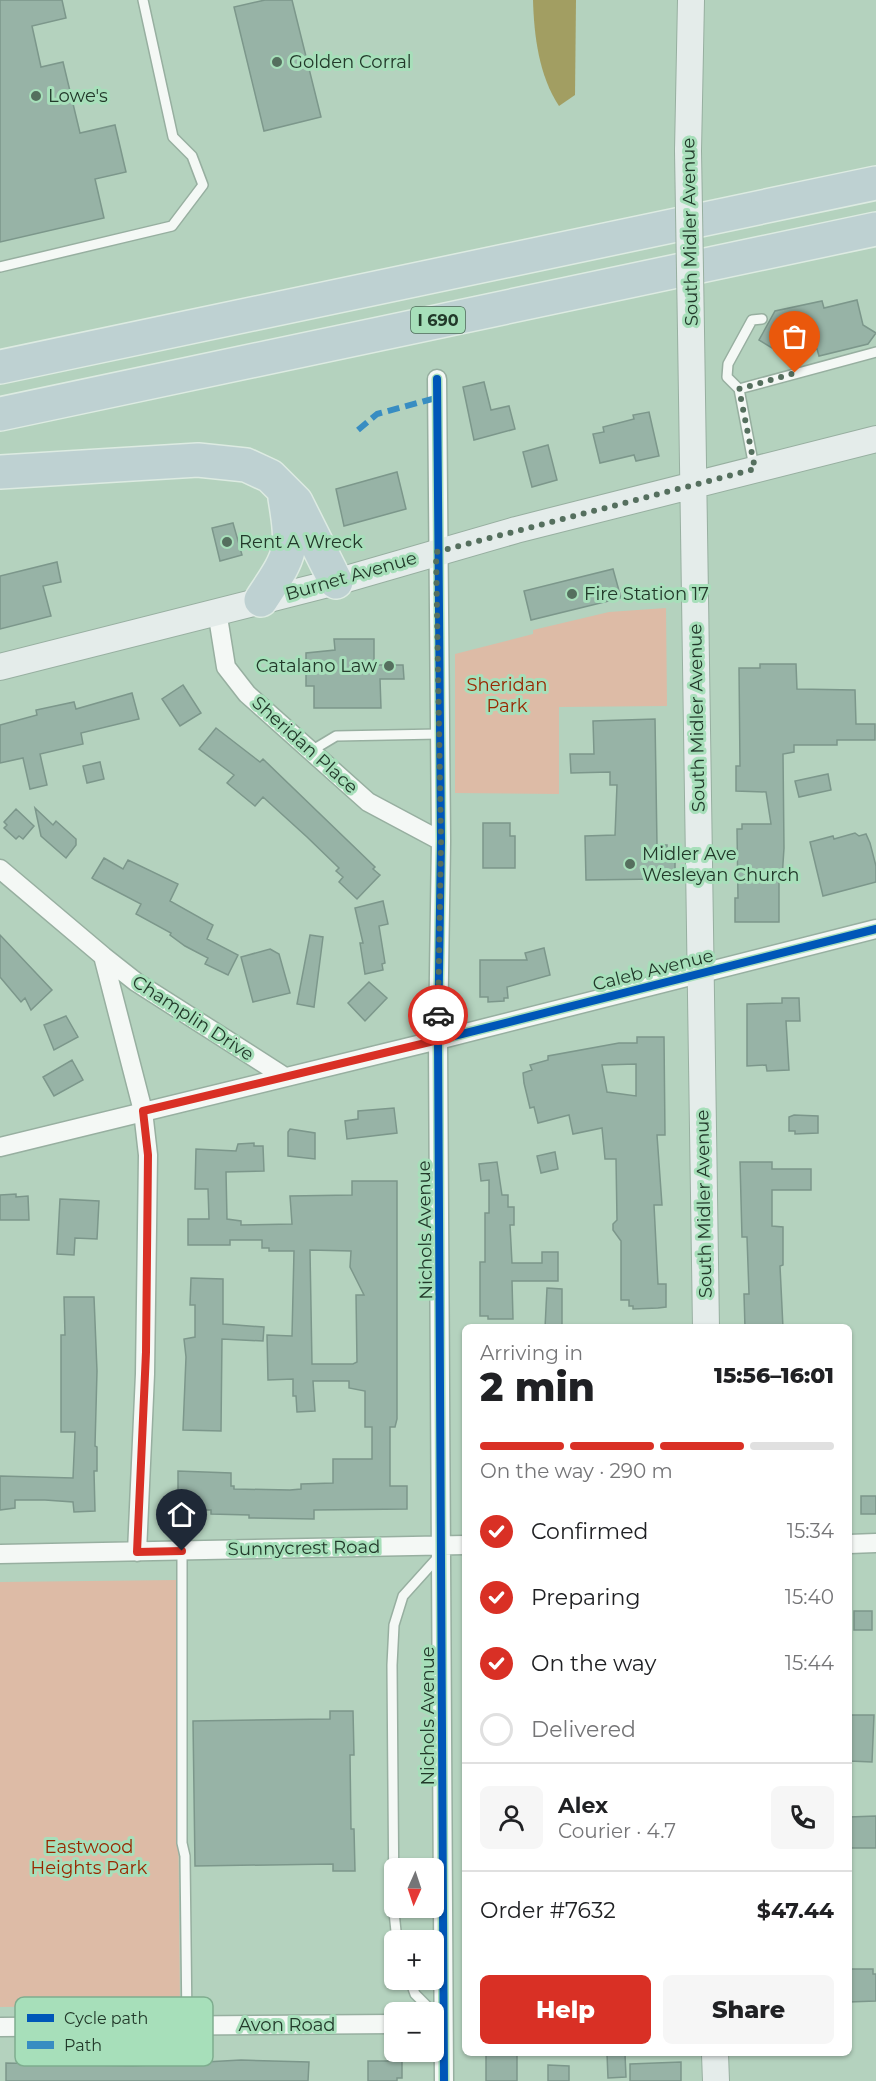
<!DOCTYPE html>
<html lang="en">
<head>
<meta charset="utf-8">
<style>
	body { margin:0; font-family:Montserrat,sans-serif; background:#f6f6f6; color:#202124; height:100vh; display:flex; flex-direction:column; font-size:22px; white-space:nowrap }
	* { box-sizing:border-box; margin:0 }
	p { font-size:20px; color:#757577 }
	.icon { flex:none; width:33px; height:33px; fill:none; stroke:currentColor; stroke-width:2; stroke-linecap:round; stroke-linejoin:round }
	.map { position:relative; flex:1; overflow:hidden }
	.details { position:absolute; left:462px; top:1324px; width:390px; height:732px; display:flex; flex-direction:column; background:#fff; border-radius:9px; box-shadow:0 2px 4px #0004 }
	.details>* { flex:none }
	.needle { width:39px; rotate:183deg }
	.fabs { position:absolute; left:384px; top:1858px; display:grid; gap:12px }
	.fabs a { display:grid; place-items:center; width:60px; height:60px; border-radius:9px; background:#fff; box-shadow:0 2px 4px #0004; font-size:30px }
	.pin { position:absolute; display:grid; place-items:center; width:51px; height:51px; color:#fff; margin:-62px -26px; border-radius:50% 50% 50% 0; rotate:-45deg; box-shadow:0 0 6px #0007 }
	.pin .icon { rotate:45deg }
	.courier { position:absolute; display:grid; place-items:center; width:60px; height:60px; margin:-30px; border:4px solid #d93025; border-radius:50%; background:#fff; color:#222; box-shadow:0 2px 8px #0007 }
	.headline em { font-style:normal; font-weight:800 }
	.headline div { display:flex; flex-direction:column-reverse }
	.headline { display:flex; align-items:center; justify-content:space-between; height:102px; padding:0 18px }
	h1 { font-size:39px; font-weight:800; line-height:45px }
	.bar { display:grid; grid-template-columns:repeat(4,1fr); gap:9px 6px; align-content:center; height:72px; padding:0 18px }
	.bar i { height:8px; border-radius:4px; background:#e0e0e0 }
	.bar .on { background:#d93025 }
	.bar p { grid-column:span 4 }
	.line { display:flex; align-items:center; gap:15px; padding:0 18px; border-top:2px solid #e0e0e0 }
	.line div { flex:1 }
	.round { display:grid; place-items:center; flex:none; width:63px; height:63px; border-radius:9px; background:#f6f6f6 }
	ol { padding:0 18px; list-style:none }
	li { display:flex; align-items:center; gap:18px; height:66px }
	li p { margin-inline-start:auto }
	li .icon { padding:6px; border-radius:50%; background:#d93025; color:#fff; stroke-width:4 }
	li:last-child { color:#757577 }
	li i { width:33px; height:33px; border:3px solid #e0e0e0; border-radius:50% }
	.primary-button { display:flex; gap:12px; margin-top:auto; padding:12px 18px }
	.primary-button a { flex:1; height:69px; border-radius:9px; background:#d93025; color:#fff; font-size:24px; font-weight:800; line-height:69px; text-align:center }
	.primary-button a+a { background:#f6f6f6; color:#202124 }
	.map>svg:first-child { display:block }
	.green { fill:#ddbba6 }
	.water { fill:#a29e62 }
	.building { fill:#97b3a6; stroke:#7c978b; stroke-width:1.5; fill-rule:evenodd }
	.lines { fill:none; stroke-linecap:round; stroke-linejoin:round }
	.lane-casing { stroke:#97afa0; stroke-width:12 }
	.street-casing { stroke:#97afa0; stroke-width:21 }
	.secondary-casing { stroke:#97afa0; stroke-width:28 }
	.highway-casing { stroke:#ddebe2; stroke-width:36 }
	.lane { stroke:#f4f8f5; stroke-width:9 }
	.street { stroke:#f4f8f5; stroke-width:18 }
	.secondary { stroke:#e4ecea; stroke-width:26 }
	.highway { stroke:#bed1d2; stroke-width:33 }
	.secondary-bridge-casing { stroke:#97afa0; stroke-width:28; stroke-linecap:butt }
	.secondary-bridge { stroke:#e4ecea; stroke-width:26 }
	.quiet { stroke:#388dc2; stroke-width:6; stroke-dasharray:12 6; stroke-linecap:butt }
	.cycleway-casing { stroke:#a7dfba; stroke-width:11 }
	.cycleway { stroke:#0057b8; stroke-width:8 }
	.done { stroke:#556f5e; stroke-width:6; stroke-dasharray:0 10.8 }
	.route { stroke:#d93025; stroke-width:8 }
	.poi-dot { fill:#556f5e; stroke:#a7dfba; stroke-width:2 }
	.labels { text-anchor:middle; stroke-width:6; stroke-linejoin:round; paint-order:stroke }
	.shield { fill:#a7dfba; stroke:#4a6b55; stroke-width:1.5 }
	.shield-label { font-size:16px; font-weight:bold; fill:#22392a }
	.poi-label { font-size:18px; fill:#22392a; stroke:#a7dfba; text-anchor:start }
	.street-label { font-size:18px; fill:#22392a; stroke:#a7dfba }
	.park-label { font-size:18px; fill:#992701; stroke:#a7dfba }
	.key { fill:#a7dfba; stroke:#7fad8f; stroke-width:1.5 }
	.key-label { font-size:16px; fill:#22392a }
</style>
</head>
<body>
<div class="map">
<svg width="876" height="2081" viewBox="0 0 876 2081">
	<rect width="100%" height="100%" fill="#b4d2be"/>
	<path class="green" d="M666 608 667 706 559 707V794L455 793V654L533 634V630L609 612Z
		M176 1580 180 2005 0 2007V1582Z"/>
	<path class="water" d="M533 0H576L575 95 559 106C539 76 534 36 533 0Z"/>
	<path class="building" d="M0 0H62L66 18 32 26 41 67 63 62 80 133 115 125 126 172 95 179 104 218 0 242Z
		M265 0H292L321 117 264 131 234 7Z
		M857 300 863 325 876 333 868 344 819 356 817 349 785 356 759 340 775 311 822 301 824 308Z
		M484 382 491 410 509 406 515 429 474 440 463 387Z
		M649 412 659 456 636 461 634 455 600 463 593 434 604 432 603 427 634 419 633 415Z
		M548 445 557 480 532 487 523 452Z
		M397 472 406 509 344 526 336 489Z
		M233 523 242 555 220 561 212 528Z
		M57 562 61 582 43 586 51 616 0 629V576Z
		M613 569 621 598 531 620 524 591Z
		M334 639H374V665H403L404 679H380L381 708H314V686H306V653L335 650Z
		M760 664H796L797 689 855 690 856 724H875V740H837V745H794V752L783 754 784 848 782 879H779V922H735V898H738L737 829H742V824H771L766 792 736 791V766H740L739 668H760Z
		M183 685 201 713 180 726 162 699Z
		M132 693 139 719 81 733 83 744 40 754 47 785 30 789 23 758 0 763V725L37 715 36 710 74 702 76 709Z
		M655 719 657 845H667V854H675V874H658V879L586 880 585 836 615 835 617 785H610V772L571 773 570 754H594L593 721Z
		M216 728 260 762 263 759 375 867 373 869 380 875 357 899 339 882 343 877 336 871 339 868 307 837 263 797 255 806 227 783 234 775 199 749Z
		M100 762 104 779 87 783 83 766Z
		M828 774 831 790 799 797 795 781Z
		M35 808 53 825 56 821 76 839V845L66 858 41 836Z
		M16 809 34 826 23 839 19 836 16 839 4 828 7 825 4 822Z
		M483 823H510V836H515V868H483Z
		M855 833 859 836 866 834 870 843 876 866V882L823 896 810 842 833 836 834 839Z
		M104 858 123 869 128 860 178 884 170 901 213 925 207 939 238 955 228 975 205 964 208 958 185 946 170 935 171 933 136 914 141 904 95 880 92 878Z
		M383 901 388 924 379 926 385 963 382 964 383 970 365 974 360 943H363L355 908Z
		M0 935 52 990 31 1010 25 998 21 1002 0 977Z
		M310 935 323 937 314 1007 297 1004Z
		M544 948 550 975 507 987 508 998H504V1001L488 1002V997H480V960H527L525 953Z
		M270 949 279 954 290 993 253 1002 241 957Z
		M369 982 387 998 365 1021 348 1003Z
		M782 998H799L800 1021H786L789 1070 767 1071 766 1065 747 1066V1004L782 1003Z
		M66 1016 78 1037 54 1050 44 1025Z
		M637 1037H664L665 1135H657L662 1205H654L658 1284H666V1307L658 1308 633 1309V1306H629V1300H621V1241L613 1230V1224L617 1220 616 1159H605L602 1128 573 1134 569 1115 538 1123 534 1107 530 1108 524 1083 523 1073 532 1070 530 1065 548 1060V1056L619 1043H637ZM636 1064V1096L607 1092 602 1065Z
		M72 1060 83 1080 54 1096 43 1077Z
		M394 1108 397 1133 347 1139 345 1121 358 1119V1111Z
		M794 1115 818 1116V1133L795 1134V1131H789V1117Z
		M290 1129 315 1133V1159L288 1156V1132Z
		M254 1143V1146H263L264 1171 226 1172 227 1219 241 1221V1225L292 1224 290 1196 352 1195V1181H397V1419L395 1427H390V1486H407V1509L314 1510V1519L249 1518V1515L211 1514V1510H178V1471L231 1473V1486H234V1489L290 1490 301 1489V1484L333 1483V1459H372V1427H365V1391L349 1388V1381H313L315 1411 297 1412 296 1396H293V1379L268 1380 267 1335 292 1336 294 1251H269V1248H262V1240H230V1245H188V1219H209L208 1189H195L196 1149 236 1151 238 1144ZM310 1250 351 1251 350 1267 364 1295H356L357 1362 353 1364H312Z
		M555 1152 558 1169 541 1173 537 1156Z
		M497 1162 502 1195H508V1207H514V1225H510L512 1263H542V1252H558V1281H512L513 1319H488V1316H480V1262H485V1213H489V1180L481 1181 479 1164Z
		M740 1162H772V1169H811V1190H772V1226L783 1227V1265L780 1266 783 1328H745L744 1294H749L747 1237H742Z
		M16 1194V1197L28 1196 29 1220H0V1195Z
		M60 1199 99 1201 97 1239 75 1238 74 1255 57 1254Z
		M191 1278 223 1279V1324L264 1327 263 1341 222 1339 221 1431 183 1430 186 1357 184 1339 195 1337V1305H190Z
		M547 1288 562 1289V1328H545Z
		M64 1297H94L97 1371 95 1446 97 1447V1471H94L95 1511 74 1512 73 1502 45 1500H15V1508L0 1510V1476L73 1478 75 1432H61V1335H65Z
		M861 1496H876V1514H861Z
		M854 1611H872V1630H854Z
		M330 1711H353L354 1755H350L351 1829H354L355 1871H333V1864L195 1866 193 1721 330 1719Z
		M849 1715H874L872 1762 849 1761Z
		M876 1816V1848H849V1817Z
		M849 1969H873V1974H876V2001L849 2002Z
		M486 2054H517V2081H486Z
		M607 2054H625L626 2077 608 2078Z
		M241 2060 309 2062 308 2081H6V2063L133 2066Z
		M368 2061H402V2078H397V2081H368Z
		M681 2062V2081H630V2064Z
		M548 2065 569 2066V2081H548Z"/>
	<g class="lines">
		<g class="lane-casing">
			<path id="lane" d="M0 267 172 226 203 185 192 156 173 137 143 0
				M739 389 727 377 728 364 752 320 762 319
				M754 467 739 389 876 352
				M311 751 336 736 439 734
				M182 1551V1843L185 1856 187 2025
				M397 1941 394 1912 392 1665 394 1625 403 1596 439 1556
				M410 1980 415 1994 443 2022"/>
		</g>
		<g class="street-casing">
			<path id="street" d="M437 379 441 841 438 1040 444 2081
				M217 611 226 667 247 694 368 802 441 841
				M0 869 103 956 143 1111 148 1155 145 1374 137 1552
				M103 956 136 982 285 1077
				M0 1147 438 1040 876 929
				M849 1544 876 1543
				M0 1554 465 1545
				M0 2027 394 2024"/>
		</g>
		<g class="secondary-casing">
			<path id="secondary" d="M688 151 691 0
				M691 331 706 1328
				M0 667 336 582 516 530 876 439
				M715 2054 716 2081"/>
		</g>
		<g class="highway-casing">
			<path id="highway" d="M0 367 876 183
				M0 414 876 229
				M0 472 198 460 246 465 270 476 296 502 336 582
				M261 600C291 554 294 553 285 498"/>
		</g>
		<use href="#lane" class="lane"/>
		<use href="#street" class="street"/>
		<use href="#secondary" class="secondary"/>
		<use href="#highway" class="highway"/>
		<g class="secondary-bridge-casing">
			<path id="secondary-bridge" d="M688 151 691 331"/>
		</g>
		<use href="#secondary-bridge" class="secondary-bridge"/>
		<path class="quiet" d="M358 430 377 414 436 398"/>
		<g class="cycleway-casing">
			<path id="cycleway" d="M437 379 441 841 438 1040 444 2081
				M438 1040 876 929"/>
		</g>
		<use href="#cycleway" class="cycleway"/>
	</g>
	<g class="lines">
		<path class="done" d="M438 1015 441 841 436 552 755 469 739 389 795 373"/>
		<path class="route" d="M182 1551 137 1552 146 1352 148 1155 143 1111 438 1040V1015"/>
	</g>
	<g class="poi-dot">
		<circle cx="277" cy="62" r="6"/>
		<circle cx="36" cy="96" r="6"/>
		<circle cx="227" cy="542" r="6"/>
		<circle cx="572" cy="594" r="6"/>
		<circle cx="389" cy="666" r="6"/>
		<circle cx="630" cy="864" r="6"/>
	</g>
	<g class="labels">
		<rect class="shield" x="411" y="307" width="54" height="26" rx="4.5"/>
		<g class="shield-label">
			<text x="438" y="326">I 690</text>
		</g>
		<g class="poi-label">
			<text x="289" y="68">Golden Corral</text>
			<text x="48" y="102">Lowe's</text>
			<text x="239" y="548">Rent A Wreck</text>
			<text x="584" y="600">Fire Station 17</text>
			<text x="377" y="672" text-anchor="end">Catalano Law</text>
			<text x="642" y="860">Midler Ave<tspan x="642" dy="21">Wesleyan Church</tspan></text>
		</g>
		<g class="street-label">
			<text transform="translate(690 232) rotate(-91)" y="6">South Midler Avenue</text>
			<text transform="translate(351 576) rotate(-16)" y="6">Burnet Avenue</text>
			<text transform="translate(697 718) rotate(-91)" y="6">South Midler Avenue</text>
			<text transform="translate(305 745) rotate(42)" y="6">Sheridan Place</text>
			<text transform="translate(653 970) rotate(-14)" y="6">Caleb Avenue</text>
			<text transform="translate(193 1018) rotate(33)" y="6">Champlin Drive</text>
			<text transform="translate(704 1204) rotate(-91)" y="6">South Midler Avenue</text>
			<text transform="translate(425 1230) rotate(-91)" y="6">Nichols Avenue</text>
			<text transform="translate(304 1548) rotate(-1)" y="6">Sunnycrest Road</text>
			<text transform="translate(428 1716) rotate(-90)" y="6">Nichols Avenue</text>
			<text x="287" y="2031">Avon Road</text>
		</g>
		<g class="park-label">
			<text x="507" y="691">Sheridan<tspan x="507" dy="21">Park</tspan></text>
			<text x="89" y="1853">Eastwood<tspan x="89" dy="21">Heights Park</tspan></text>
		</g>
	</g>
	<rect x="15" y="1997" width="198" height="69" rx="9" class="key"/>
	<rect x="27" y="2014" width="27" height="8" fill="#0057b8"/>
	<rect x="27" y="2041" width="27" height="8" fill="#388dc2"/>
	<g class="key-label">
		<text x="64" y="2024">Cycle path</text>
		<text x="64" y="2051">Path</text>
	</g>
</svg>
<div class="fabs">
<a><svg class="needle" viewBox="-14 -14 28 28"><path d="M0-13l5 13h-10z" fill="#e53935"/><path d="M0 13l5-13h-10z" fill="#757577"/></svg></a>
<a>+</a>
<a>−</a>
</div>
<div class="pin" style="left:795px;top:373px;background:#ea580c"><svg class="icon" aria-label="bag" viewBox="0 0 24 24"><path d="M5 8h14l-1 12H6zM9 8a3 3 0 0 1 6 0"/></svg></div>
<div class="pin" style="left:182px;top:1551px;background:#1f2937"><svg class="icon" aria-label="home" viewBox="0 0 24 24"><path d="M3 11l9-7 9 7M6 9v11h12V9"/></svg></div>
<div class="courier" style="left:438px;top:1015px"><svg class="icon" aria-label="car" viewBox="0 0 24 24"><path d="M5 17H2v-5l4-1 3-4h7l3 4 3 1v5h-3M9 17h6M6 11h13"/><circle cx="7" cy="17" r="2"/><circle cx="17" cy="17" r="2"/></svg></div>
<section class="details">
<div class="headline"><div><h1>2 min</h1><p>Arriving in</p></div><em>15:56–16:01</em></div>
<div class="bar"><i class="on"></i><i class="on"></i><i class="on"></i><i></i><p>On the way · 290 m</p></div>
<ol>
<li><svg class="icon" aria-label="check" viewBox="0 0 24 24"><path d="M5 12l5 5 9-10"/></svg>Confirmed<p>15:34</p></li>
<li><svg class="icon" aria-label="check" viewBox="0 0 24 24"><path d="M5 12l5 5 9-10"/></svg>Preparing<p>15:40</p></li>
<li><svg class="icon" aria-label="check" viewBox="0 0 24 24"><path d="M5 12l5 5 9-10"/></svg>On the way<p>15:44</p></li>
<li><i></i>Delivered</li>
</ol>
<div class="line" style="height:108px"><a class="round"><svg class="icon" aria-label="person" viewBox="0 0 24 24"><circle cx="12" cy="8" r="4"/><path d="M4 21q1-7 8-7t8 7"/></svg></a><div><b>Alex</b><p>Courier · 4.7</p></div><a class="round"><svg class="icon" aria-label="phone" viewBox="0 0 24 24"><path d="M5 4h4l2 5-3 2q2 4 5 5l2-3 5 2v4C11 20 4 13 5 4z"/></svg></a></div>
<div class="line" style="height:78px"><div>Order #7632</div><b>$47.44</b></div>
<div class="primary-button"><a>Help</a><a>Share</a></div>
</section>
</div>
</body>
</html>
